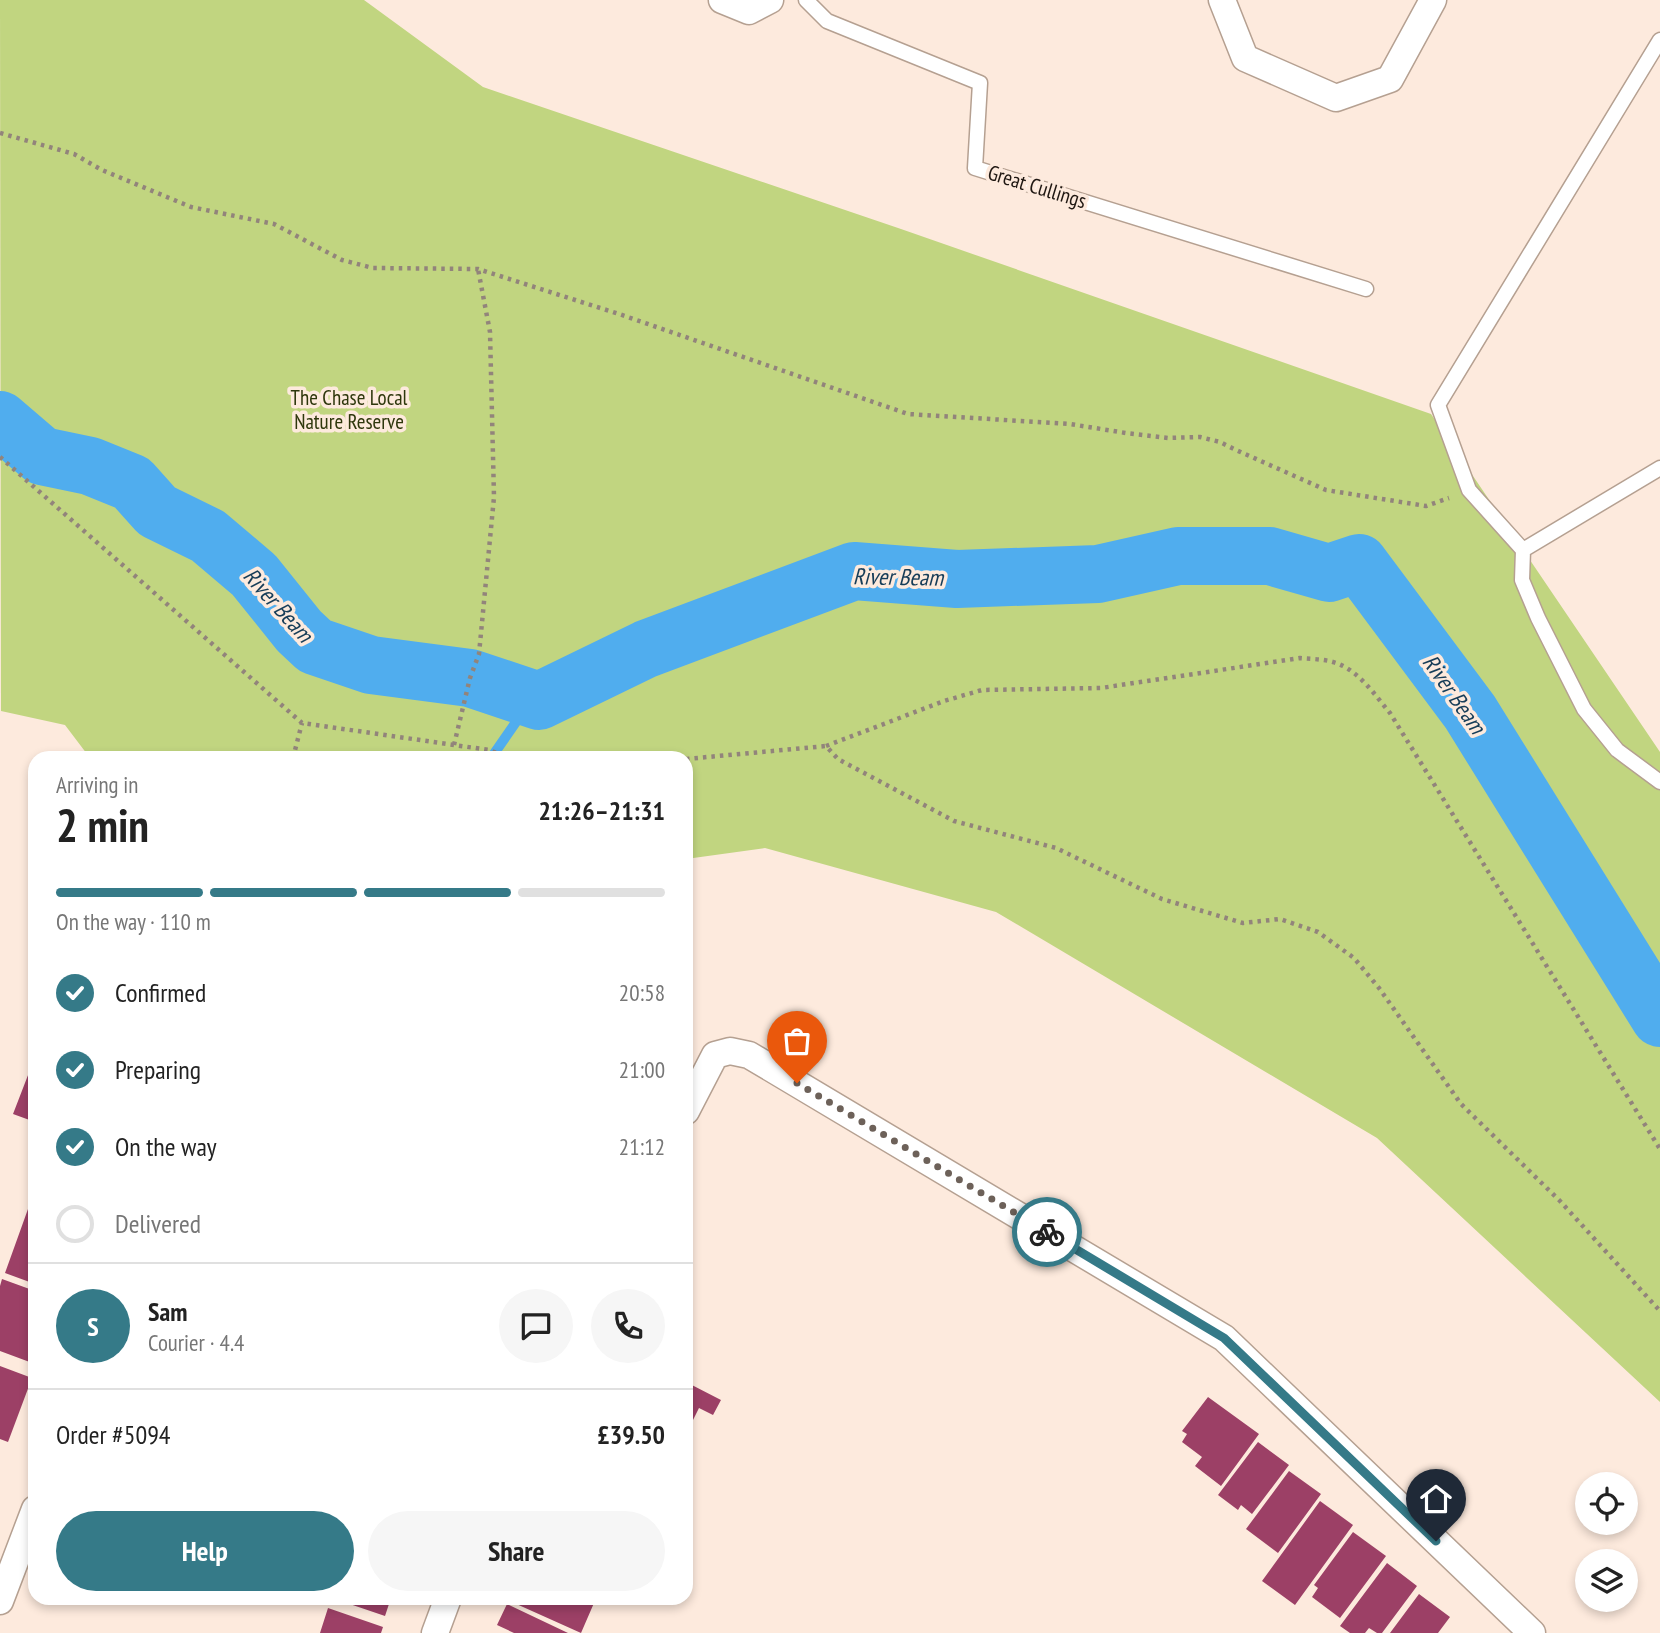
<!DOCTYPE html>
<html lang="en">
<head>
<meta charset="utf-8">
<style>
	body { margin:0; font-family:"PT Sans Narrow",sans-serif; background:#f6f6f6; color:#222; height:100vh; display:flex; flex-direction:column; font-size:26px; white-space:nowrap }
	* { box-sizing:border-box; margin:0 }
	p { font-size:23px; color:#767676 }
	.icon { flex:none; width:38px; height:38px; fill:none; stroke:currentColor; stroke-width:2; stroke-linecap:round; stroke-linejoin:round }
	.map { position:relative; flex:1; overflow:hidden }
	.drawer { position:absolute; left:28px; top:751px; width:665px; height:854px; display:flex; flex-direction:column; background:#fff; border-radius:21px; box-shadow:0 4px 10px #0003 }
	.drawer>* { flex:none }
	.fabs { position:absolute; left:1575px; top:1472px; display:grid; gap:14px }
	.fabs a { display:grid; place-items:center; width:63px; height:63px; border-radius:50%; background:#fff; box-shadow:0 4px 10px #0003; font-size:35px }
	.pin { position:absolute; display:grid; place-items:center; width:60px; height:60px; color:#fff; margin:-72px -30px; border-radius:50% 50% 50% 0; rotate:-45deg; box-shadow:0 0 7px #0007 }
	.pin .icon { rotate:45deg }
	.courier { position:absolute; display:grid; place-items:center; width:70px; height:70px; margin:-35px; border:5px solid #357a88; border-radius:50%; background:#fff; color:#222; box-shadow:0 2px 9px #0007 }
	.summary em { font-style:normal; font-weight:700 }
	.summary div { display:flex; flex-direction:column-reverse }
	.summary { display:flex; align-items:center; justify-content:space-between; height:119px; padding:0 28px }
	h1 { font-size:46px; font-weight:700; line-height:52px }
	.bar { display:grid; grid-template-columns:repeat(4,1fr); gap:10px 7px; align-content:center; height:84px; padding:0 28px }
	.bar i { height:9px; border-radius:5px; background:#e0e0e0 }
	.bar .active { background:#357a88 }
	.bar p { grid-column:span 4 }
	.line { display:flex; align-items:center; gap:18px; padding:0 28px; border-top:2px solid #e0e0e0 }
	.line div { flex:1 }
	.round { display:grid; place-items:center; flex:none; width:74px; height:74px; border-radius:37px; background:#f6f6f6 }
	ol { padding:0 28px; list-style:none }
	li { display:flex; align-items:center; gap:21px; height:77px }
	li p { margin-inline-start:auto }
	li .icon { padding:7px; border-radius:50%; background:#357a88; color:#fff; stroke-width:4 }
	li:last-child { color:#767676 }
	li i { width:38px; height:38px; border:4px solid #e0e0e0; border-radius:50% }
	.action { display:flex; gap:14px; margin-top:auto; padding:14px 28px }
	.action a { flex:1; height:80px; border-radius:42px; background:#357a88; color:#fff; font-size:28px; font-weight:700; line-height:80px; text-align:center }
	.action a+a { background:#f6f6f6; color:#222 }
	.map>svg:first-child { display:block }
	.green { fill:#c1d580 }
	.lines { fill:none; stroke-linecap:round; stroke-linejoin:round }
	.stream { stroke:#50adee; stroke-width:10 }
	.river { stroke:#50adee; stroke-width:58 }
	.building { fill:#9c4066 }
	.lane-casing { stroke:#b5a091; stroke-width:17 }
	.street-casing { stroke:#b5a091; stroke-width:29 }
	.path { stroke:#92847b; stroke-width:4.5; stroke-dasharray:3.5 5; stroke-linecap:butt }
	.lane { stroke:#fff; stroke-width:14 }
	.street { stroke:#fff; stroke-width:26 }
	.done { stroke:#6d6159; stroke-width:7; stroke-dasharray:0 12.6 }
	.route { stroke:#357a88; stroke-width:9 }
	.labels { text-anchor:middle; stroke-width:7; stroke-linejoin:round; paint-order:stroke }
	.street-label { font-size:21px; fill:#1f1712; stroke:#fdeadd }
	.park-label { font-size:21px; fill:#2e370c; stroke:#fdeadd }
	.water-label { font-size:23px; font-style:italic; fill:#173d58; stroke:#fdeadd }
</style>
</head>
<body>
<div class="map">
<svg width="1660" height="1633" viewBox="0 0 1660 1633">
	<rect width="100%" height="100%" fill="#fdeadd"/>
	<path class="green" d="M0 0H364L483 87 901 229 1431 414 1660 752V1402L1377 1138 996 912 765 848 686 859V758H90L65 725 1 711Z"/>
	<g class="lines">
		<path class="stream" d="M491 758 532 699"/>
		<path class="river" d="M0 420 42 456 90 466 132 483 157 511 208 536 254 575 299 631 315 646 371 665 470 678 539 701 646 649 854 571 957 579 1098 574 1178 556H1270L1329 573 1359 563 1470 712 1660 1018"/>
	</g>
	<path class="building" d="M35 1057V1122L13 1114Z
		M28 1209 35 1211V1284L5 1273Z
		M2 1279 35 1291V1364L0 1351V1286Z
		M0 1366 32 1378 8 1442 0 1439Z
		M686 1382 721 1400 713 1415 699 1408 691 1424 686 1421Z
		M1208 1397 1259 1434 1221 1486 1195 1466 1202 1457 1182 1442 1187 1434 1182 1431Z
		M1258 1442 1289 1465 1252 1514 1241 1505 1238 1510 1218 1495Z
		M1289 1471 1321 1494 1278 1553 1246 1529Z
		M1320 1501 1353 1525 1295 1605 1262 1581Z
		M1353 1532 1386 1556 1340 1618 1312 1597 1318 1588 1314 1585Z
		M1387 1563 1417 1586 1382 1633H1377L1369 1628 1365 1633H1350L1340 1626Z
		M1419 1594 1450 1617 1438 1633H1390Z
		M332 1598H391L385 1616Z
		M503 1598H584L594 1603 581 1633Z
		M507 1604 568 1633H514L497 1625Z
		M328 1608 383 1627 381 1633H320Z"/>
	<g class="lines">
		<g class="lane-casing">
			<path id="lane" d="M806 0 827 21 980 83 975 168 1366 289
				M1660 40 1438 405 1469 490 1523 550 1522 580 1538 618 1584 709 1617 750 1660 782
				M1523 550 1660 468"/>
		</g>
		<g class="street-casing">
			<path id="street" d="M722 0 749 11 770 0
				M1222 0 1245 58 1336 98 1390 79 1433 0
				M686 1111 715 1055 730 1051 749 1055 1224 1338 1532 1633
				M0 1601 35 1509
				M435 1633 448 1598"/>
		</g>
		<path class="path" d="M0 133 74 154 102 170 191 207 274 224 342 260 373 268 478 269 619 314 908 414 1070 424 1126 433 1168 438 1200 437 1220 442 1236 450 1326 490 1426 506 1449 498
			M0 457 302 723 489 750 509 758
			M454 745 470 678 479 654 494 497 490 332 478 269
			M826 746 944 701 982 690 1101 688 1300 658C1311 659 1323 659 1333 662 1358 669 1374 694 1390 713L1660 1149
			M293 758 302 723
			M686 759 826 746 838 759 954 821 1056 848 1162 899 1243 923 1280 919 1318 932 1354 958 1379 988 1461 1104 1560 1201 1660 1311"/>
		<use href="#lane" class="lane"/>
		<use href="#street" class="street"/>
	</g>
	<g class="lines">
		<path class="done" d="M797 1083 1047 1232"/>
		<path class="route" d="M1047 1232 1224 1338 1436 1541"/>
	</g>
	<g class="labels">
		<g class="street-label">
			<text transform="translate(1037 187) rotate(17)" y="7">Great Cullings</text>
		</g>
		<g class="park-label">
			<text x="349" y="405">The Chase Local<tspan x="349" dy="24">Nature Reserve</tspan></text>
		</g>
		<g class="water-label">
			<text transform="translate(898 577) rotate(1)" y="8">River Beam</text>
			<text transform="translate(278 605) rotate(48)" y="8">River Beam</text>
			<text transform="translate(1454 694) rotate(55)" y="8">River Beam</text>
		</g>
	</g>
</svg>
<div class="fabs">
<a><svg class="icon" aria-label="locate" viewBox="0 0 24 24"><circle cx="12" cy="12" r="6"/><path d="M12 2v4M12 18v4M2 12h4M18 12h4"/></svg></a>
<a><svg class="icon" aria-label="layers" viewBox="0 0 24 24"><path d="M12 4l9 5-9 5-9-5zM3 14l9 5 9-5"/></svg></a>
</div>
<div class="pin" style="left:797px;top:1083px;background:#ea580c"><svg class="icon" aria-label="bag" viewBox="0 0 24 24"><path d="M5 8h14l-1 12H6zM9 8a3 3 0 0 1 6 0"/></svg></div>
<div class="pin" style="left:1436px;top:1541px;background:#1f2937"><svg class="icon" aria-label="home" viewBox="0 0 24 24"><path d="M3 11l9-7 9 7M6 9v11h12V9"/></svg></div>
<div class="courier" style="left:1047px;top:1232px"><svg class="icon" aria-label="bike" viewBox="0 0 24 24"><circle cx="6" cy="16" r="4"/><circle cx="18" cy="16" r="4"/><path d="M6 16l4-8h5l3 8M10 8l3 8H6M13 5h3"/></svg></div>
<section class="drawer">
<div class="summary"><div><h1>2 min</h1><p>Arriving in</p></div><em>21:26–21:31</em></div>
<div class="bar"><i class="active"></i><i class="active"></i><i class="active"></i><i></i><p>On the way · 110 m</p></div>
<ol>
<li><svg class="icon" aria-label="check" viewBox="0 0 24 24"><path d="M5 12l5 5 9-10"/></svg>Confirmed<p>20:58</p></li>
<li><svg class="icon" aria-label="check" viewBox="0 0 24 24"><path d="M5 12l5 5 9-10"/></svg>Preparing<p>21:00</p></li>
<li><svg class="icon" aria-label="check" viewBox="0 0 24 24"><path d="M5 12l5 5 9-10"/></svg>On the way<p>21:12</p></li>
<li><i></i>Delivered</li>
</ol>
<div class="line" style="height:126px"><b class="round" style="background:#357a88;color:#fff">S</b><div><b>Sam</b><p>Courier · 4.4</p></div><a class="round"><svg class="icon" aria-label="chat" viewBox="0 0 24 24"><path d="M4 5h16v11H9l-5 4z"/></svg></a><a class="round"><svg class="icon" aria-label="phone" viewBox="0 0 24 24"><path d="M5 4h4l2 5-3 2q2 4 5 5l2-3 5 2v4C11 20 4 13 5 4z"/></svg></a></div>
<div class="line" style="height:91px"><div>Order #5094</div><b>£39.50</b></div>
<div class="action"><a>Help</a><a>Share</a></div>
</section>
</div>
</body>
</html>
